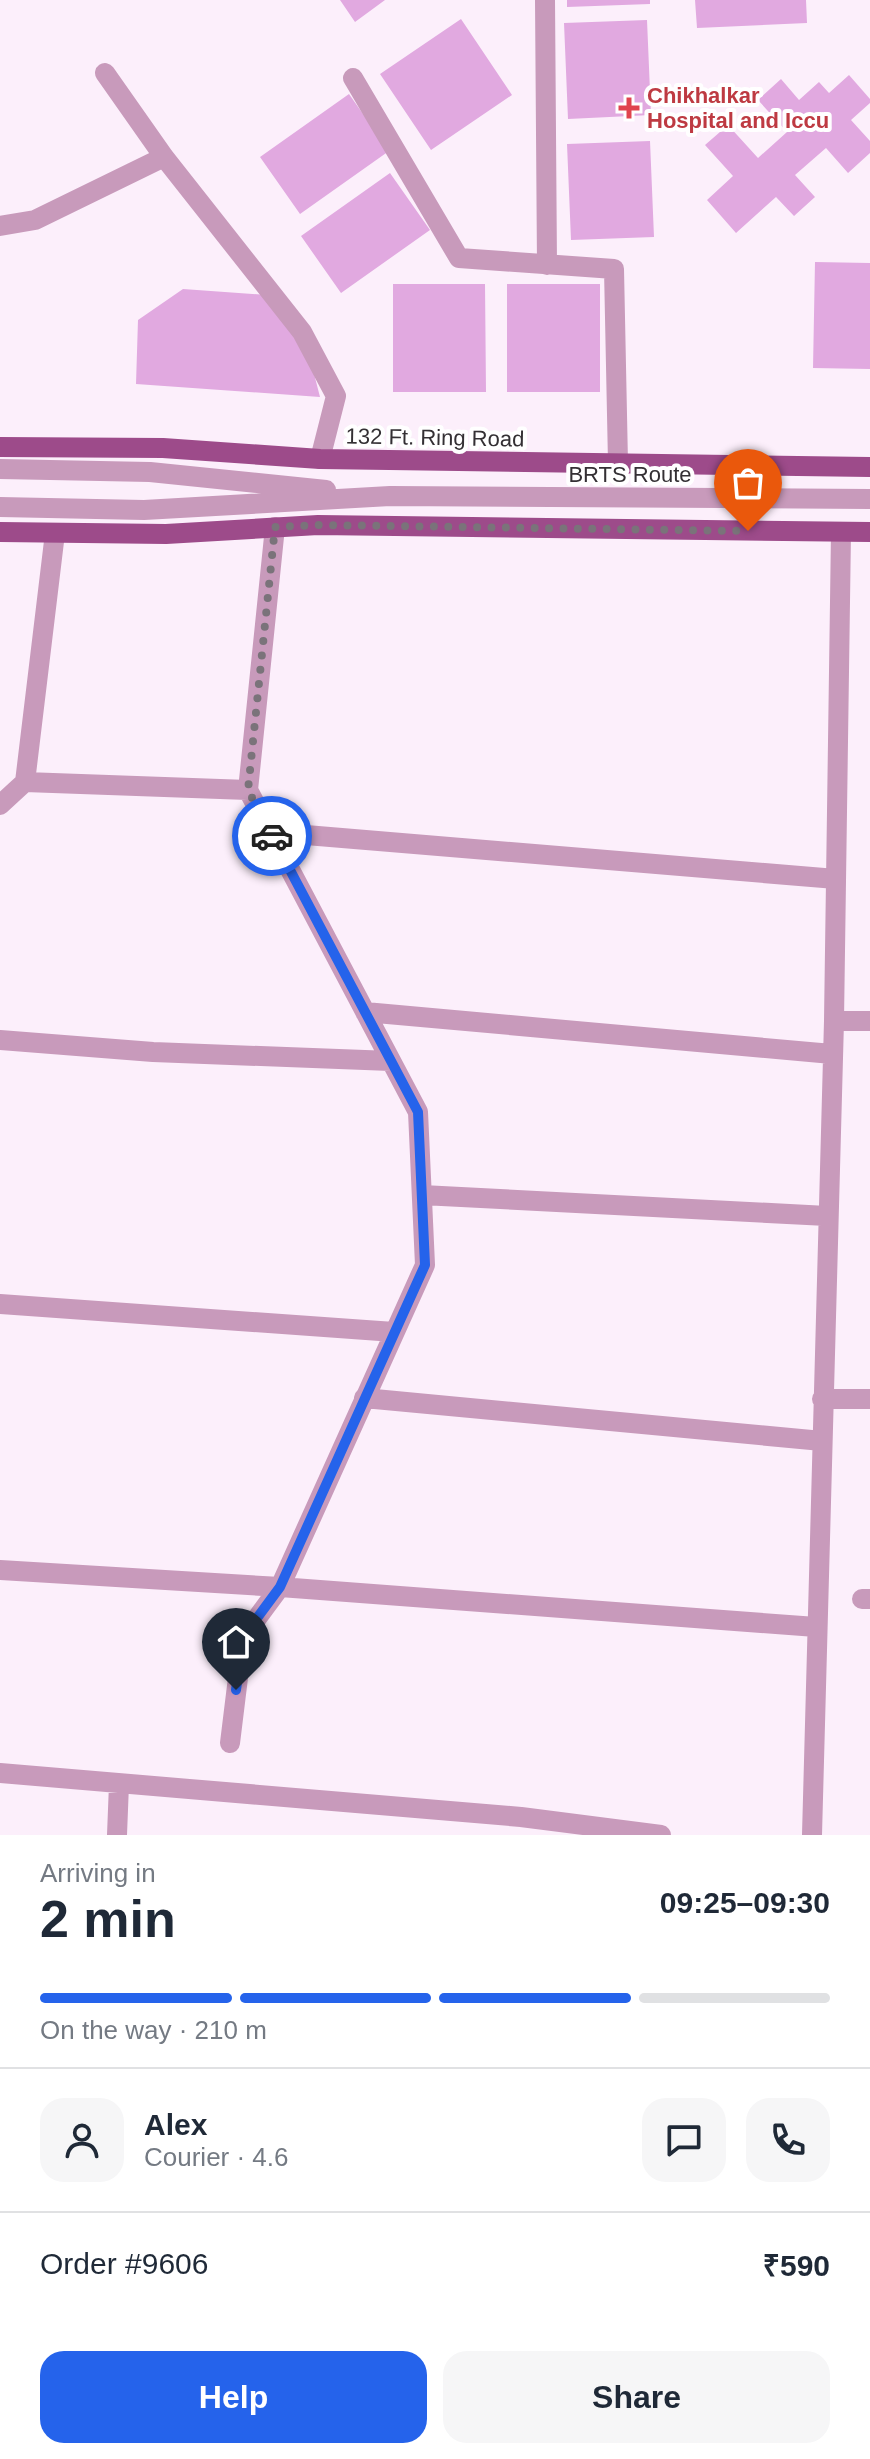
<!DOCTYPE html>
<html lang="en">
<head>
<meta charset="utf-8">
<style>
	body { margin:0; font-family:Helvetica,sans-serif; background:#f6f6f7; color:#1f2937; height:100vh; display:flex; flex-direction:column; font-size:30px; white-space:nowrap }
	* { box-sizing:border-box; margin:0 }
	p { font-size:26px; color:#747a83 }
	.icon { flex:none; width:44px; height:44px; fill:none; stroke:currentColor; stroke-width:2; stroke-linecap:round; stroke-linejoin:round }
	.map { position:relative; height:1835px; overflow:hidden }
	.details { display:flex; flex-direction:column; background:#fff; flex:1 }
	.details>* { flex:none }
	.pin { position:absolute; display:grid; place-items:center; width:68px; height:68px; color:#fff; margin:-82px -34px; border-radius:50% 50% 50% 0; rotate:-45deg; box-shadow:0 0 8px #0007 }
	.pin .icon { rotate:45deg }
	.courier { position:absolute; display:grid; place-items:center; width:80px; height:80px; margin:-40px; border:6px solid #2563eb; border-radius:50%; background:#fff; color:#222; box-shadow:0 2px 10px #0007 }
	.headline em { font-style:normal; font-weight:800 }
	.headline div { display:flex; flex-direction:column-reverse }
	.headline { display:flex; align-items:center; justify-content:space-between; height:136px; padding:0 40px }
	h1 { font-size:52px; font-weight:800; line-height:60px }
	.bar { display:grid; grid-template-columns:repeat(4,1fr); gap:12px 8px; align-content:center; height:96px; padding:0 40px }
	.bar i { height:10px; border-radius:6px; background:#e0e1e3 }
	.bar .current { background:#2563eb }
	.bar p { grid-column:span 4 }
	.line { display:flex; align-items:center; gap:20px; padding:0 40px; border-top:2px solid #e0e1e3 }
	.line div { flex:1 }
	.round { display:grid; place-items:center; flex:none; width:84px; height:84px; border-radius:24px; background:#f6f6f7 }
	.primary-button { display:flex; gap:16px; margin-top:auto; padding:16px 40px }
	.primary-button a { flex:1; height:92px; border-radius:24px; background:#2563eb; color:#fff; font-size:32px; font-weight:800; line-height:92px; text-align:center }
	.primary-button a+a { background:#f6f6f7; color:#1f2937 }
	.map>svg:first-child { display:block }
	.building { fill:#e1a9e0 }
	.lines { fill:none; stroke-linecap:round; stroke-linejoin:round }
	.minor { stroke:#c89abb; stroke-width:20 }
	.major { stroke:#9d4b8a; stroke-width:20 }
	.done { stroke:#7a737a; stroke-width:8; stroke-dasharray:0 14.4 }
	.route { stroke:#2563eb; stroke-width:10 }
	.health-dot { fill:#e0444e; stroke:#fff; stroke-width:3 }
	.labels { text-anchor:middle; stroke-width:8; stroke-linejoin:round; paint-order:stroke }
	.health-label { font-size:22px; font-weight:bold; fill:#be3a42; stroke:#fff; text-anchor:start }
	.street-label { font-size:22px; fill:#343034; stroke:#fff }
</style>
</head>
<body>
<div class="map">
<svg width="870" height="1835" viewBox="0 0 870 1835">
	<rect width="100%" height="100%" fill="#fceffb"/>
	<path class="building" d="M340 0H385L355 22Z
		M567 0H650V4L567 7Z
		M695 0H806L807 23 697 28Z
		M461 19 512 95 431 150 380 74Z
		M647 20 651 115 568 119 564 23Z
		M849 75 870 99V103L851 120 870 141V153L848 173 826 148 795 175 815 197 794 216 776 197 736 233 707 200 733 176 705 145 728 125 758 158 787 132 758 100 781 79 799 100 819 82 829 93Z
		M349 94 389 151 300 214 260 157Z
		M650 141 654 237 571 240 567 144Z
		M390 173 430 230 341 293 301 236Z
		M815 262 870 263V369L813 368Z
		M393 284H485L486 392H393Z
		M507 284H600V392H507Z
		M183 289 267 295 311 362 320 397 136 384 138 320Z"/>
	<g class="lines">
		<path class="minor" d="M545 0 547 265
			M105 73 164 157 302 332 336 396 320 459
			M353 78 459 258 614 269 618 463
			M0 226 35 220 164 157
			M0 469 150 472 326 490
			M0 507 144 510 390 496 870 499
			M25 782 55 533
			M248 790 275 527
			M0 805 25 782 248 790 418 1112 425 1265 280 1587 243 1637 230 1743
			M270 832 836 879
			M365 1012 832 1054
			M834 1021H870
			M0 1040 153 1052 391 1061
			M422 1195 827 1216
			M0 1304 394 1332
			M364 1398 822 1441
			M822 1399H870
			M0 1570 280 1587 816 1627
			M862 1599H870
			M0 1773 521 1817 661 1835
			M117 1835 119 1784
			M812 1835 834 1021 841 532"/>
		<path class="major" d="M0 447 163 448 320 459 870 467
			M0 532 166 534 318 525 870 532"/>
	</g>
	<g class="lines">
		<path class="done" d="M272 836 248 790 275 527 318 525 748 531"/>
		<path class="route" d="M236 1690 243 1637 280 1587 425 1265 418 1112 272 836"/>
	</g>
	<path class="health-dot" d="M625 96h8v8h8v8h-8v8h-8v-8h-8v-8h8z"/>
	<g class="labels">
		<g class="health-label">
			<text x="647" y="103">Chikhalkar<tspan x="647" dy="25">Hospital and Iccu</tspan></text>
		</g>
		<g class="street-label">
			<text transform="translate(435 437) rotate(1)" y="8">132 Ft. Ring Road</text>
			<text x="630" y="482">BRTS Route</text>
		</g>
	</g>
</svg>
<div class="pin" style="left:748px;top:531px;background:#ea580c"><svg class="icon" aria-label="bag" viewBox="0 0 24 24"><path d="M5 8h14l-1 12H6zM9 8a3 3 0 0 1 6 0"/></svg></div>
<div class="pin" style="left:236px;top:1690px;background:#1f2937"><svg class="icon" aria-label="home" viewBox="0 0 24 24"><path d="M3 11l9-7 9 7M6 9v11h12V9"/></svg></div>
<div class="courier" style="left:272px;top:836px"><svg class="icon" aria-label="car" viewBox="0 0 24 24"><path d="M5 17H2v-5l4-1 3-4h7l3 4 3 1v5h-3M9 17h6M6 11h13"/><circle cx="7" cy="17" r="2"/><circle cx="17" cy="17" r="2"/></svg></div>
</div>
<section class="details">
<div class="headline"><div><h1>2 min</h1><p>Arriving in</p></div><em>09:25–09:30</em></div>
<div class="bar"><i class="current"></i><i class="current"></i><i class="current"></i><i></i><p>On the way · 210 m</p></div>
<div class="line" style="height:144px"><a class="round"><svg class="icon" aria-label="person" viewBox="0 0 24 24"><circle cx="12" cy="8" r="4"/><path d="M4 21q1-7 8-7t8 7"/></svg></a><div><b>Alex</b><p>Courier · 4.6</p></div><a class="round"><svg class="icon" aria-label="chat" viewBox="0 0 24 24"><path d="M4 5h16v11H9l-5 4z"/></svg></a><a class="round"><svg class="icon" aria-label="phone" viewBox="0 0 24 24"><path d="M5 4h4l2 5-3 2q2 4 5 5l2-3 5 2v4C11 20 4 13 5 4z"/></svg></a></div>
<div class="line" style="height:104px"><div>Order #9606</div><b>₹590</b></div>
<div class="primary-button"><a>Help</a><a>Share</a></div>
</section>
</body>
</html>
